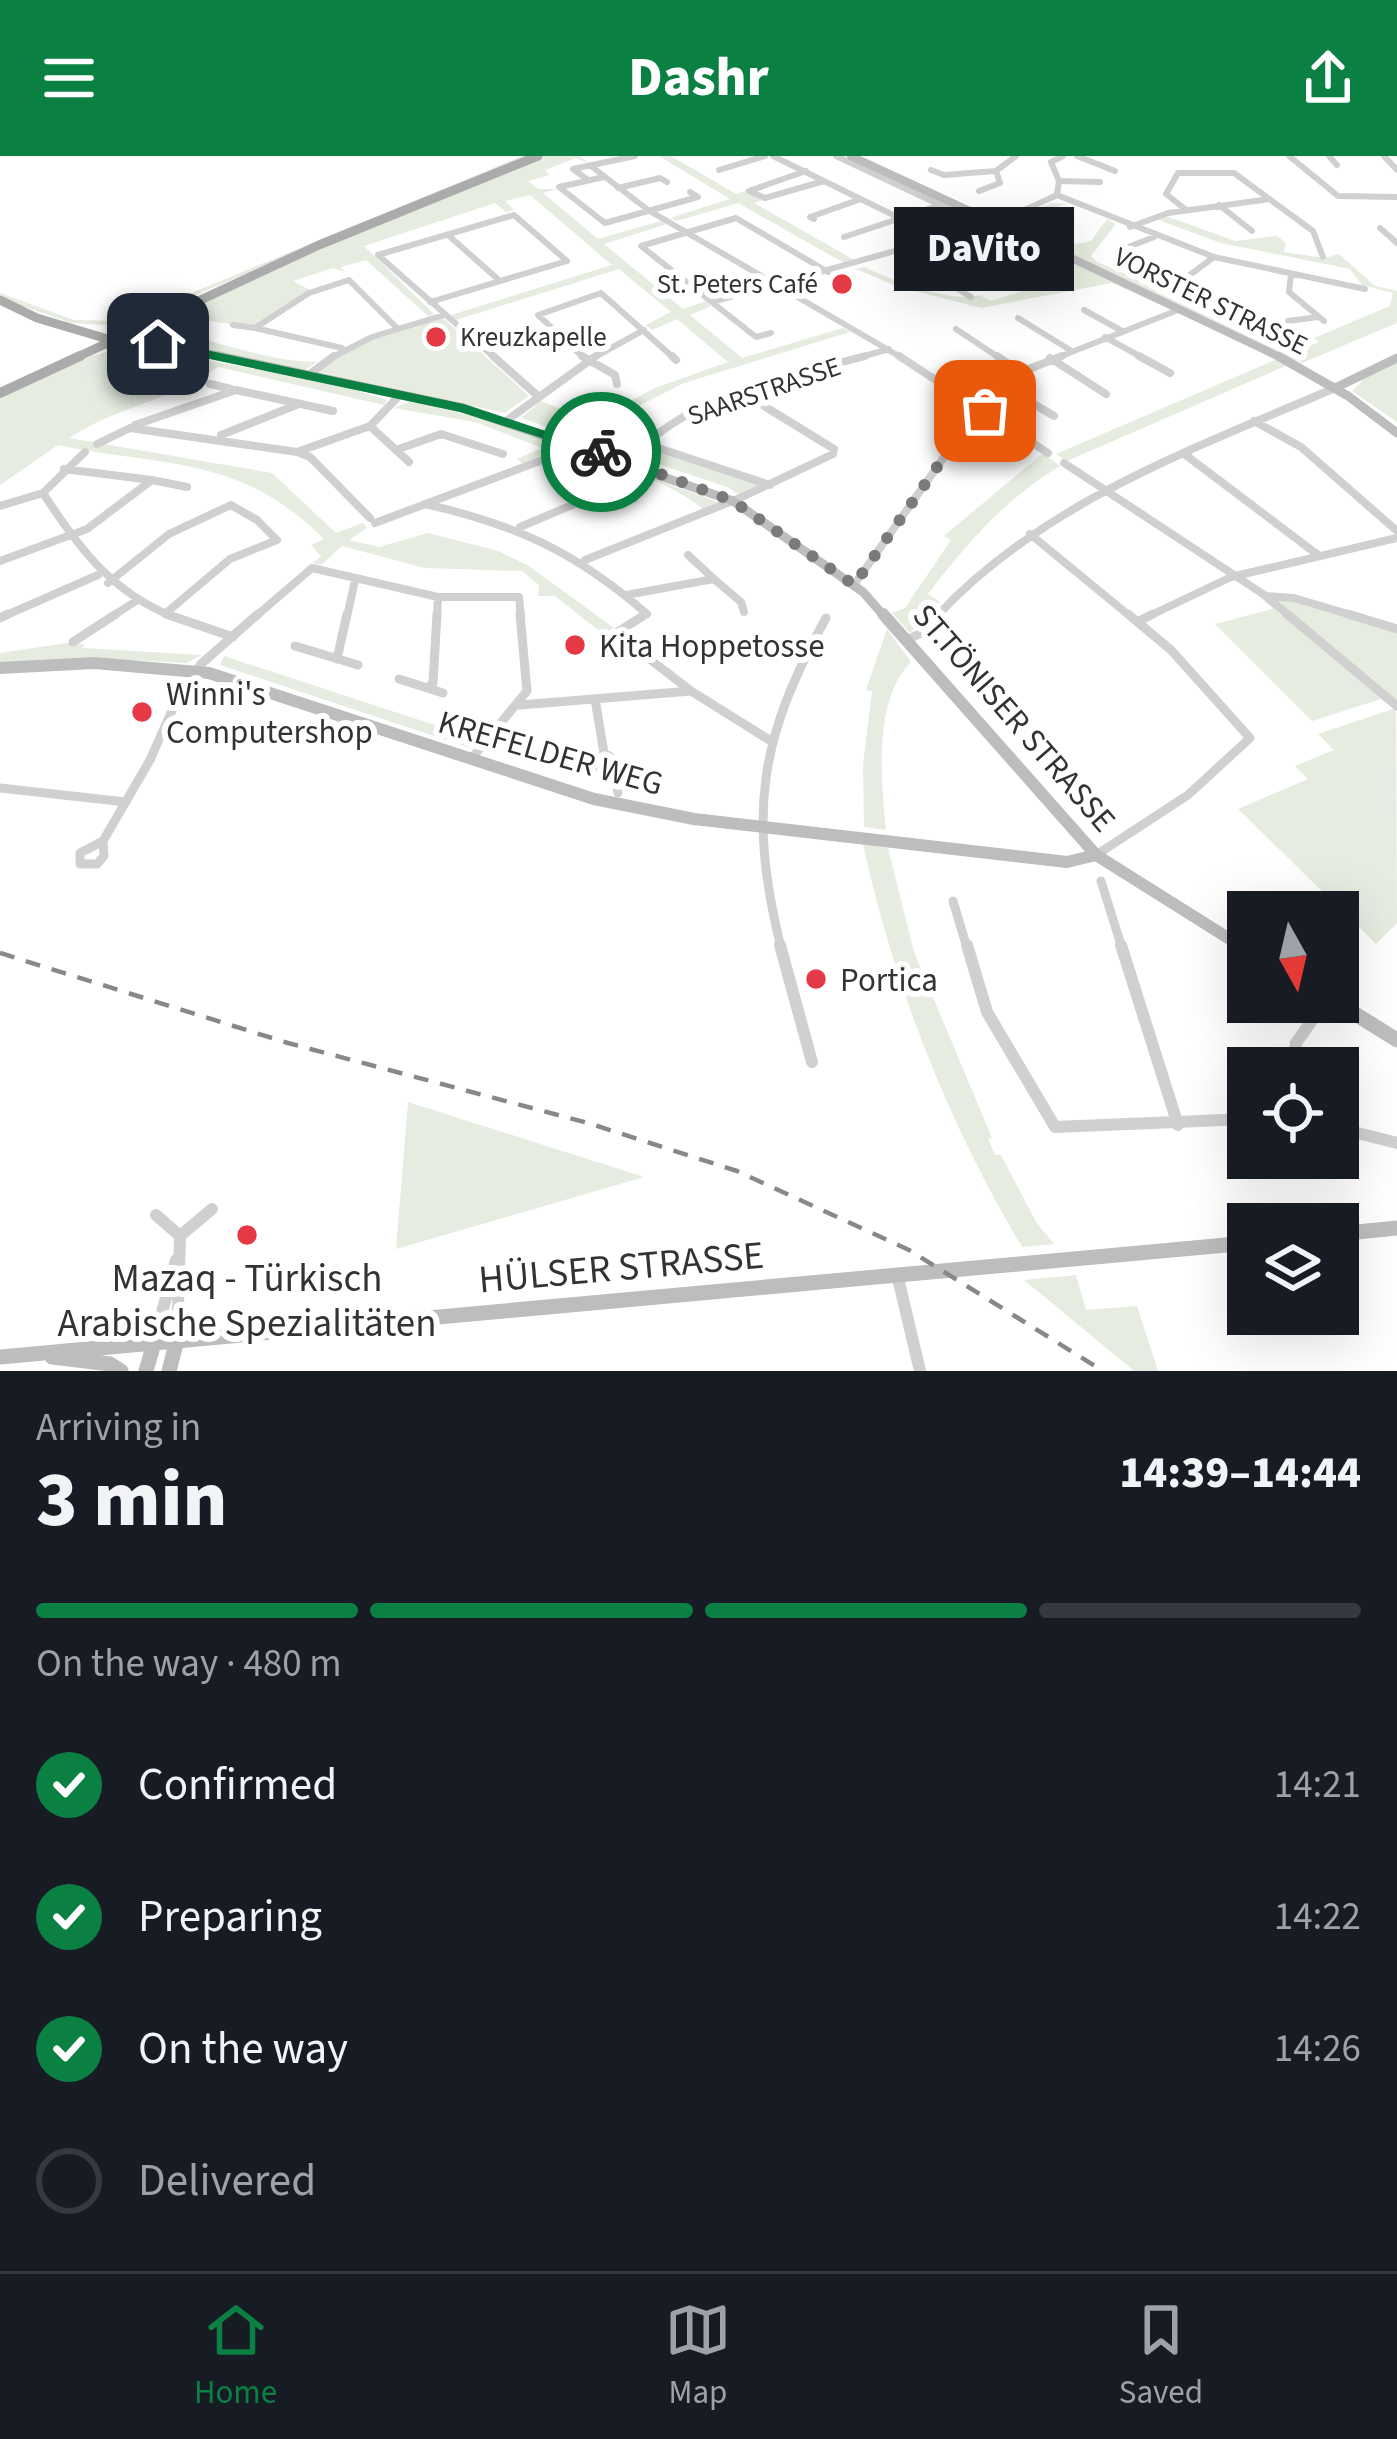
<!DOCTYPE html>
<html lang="en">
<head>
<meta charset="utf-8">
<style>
	body { margin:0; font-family:"Source Sans 3",sans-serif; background:#20242c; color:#f1f3f6; height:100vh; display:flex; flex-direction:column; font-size:45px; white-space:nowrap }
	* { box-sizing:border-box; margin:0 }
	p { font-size:39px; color:#9ea1a6 }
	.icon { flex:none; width:66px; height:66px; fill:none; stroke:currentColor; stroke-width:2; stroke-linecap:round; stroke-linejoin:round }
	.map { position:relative; height:1215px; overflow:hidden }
	.details { display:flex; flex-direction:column; background:#171b24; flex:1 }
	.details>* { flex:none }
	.needle { width:78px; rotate:172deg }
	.tools { position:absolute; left:1227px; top:735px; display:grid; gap:24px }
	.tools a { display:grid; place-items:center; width:132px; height:132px; border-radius:0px; background:#171b24; box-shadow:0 12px 48px #0002; font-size:60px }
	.pin { position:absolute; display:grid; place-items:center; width:102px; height:102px; color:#fff; margin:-51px; border-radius:24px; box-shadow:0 6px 18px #0006 }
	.courier { position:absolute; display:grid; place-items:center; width:120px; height:120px; margin:-60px; border:9px solid #0b8043; border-radius:50%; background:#fff; color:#222; box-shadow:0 3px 15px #0007 }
	.bubble { position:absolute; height:84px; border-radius:0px; background:#171b24; box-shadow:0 12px 48px #0002; font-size:39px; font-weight:800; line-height:84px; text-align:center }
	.head em { font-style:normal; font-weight:800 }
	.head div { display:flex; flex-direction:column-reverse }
	.head { display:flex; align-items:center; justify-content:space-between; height:204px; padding:0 36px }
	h1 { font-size:78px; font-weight:800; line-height:90px }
	.bar { display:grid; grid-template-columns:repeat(4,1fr); gap:18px 12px; align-content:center; height:144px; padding:0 36px }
	.bar i { height:15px; border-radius:9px; background:#363941 }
	.bar .on { background:#0b8043 }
	.bar p { grid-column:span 4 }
	ol { padding:0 36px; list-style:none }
	li { display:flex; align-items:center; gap:36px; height:132px }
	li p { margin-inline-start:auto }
	li .icon { padding:12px; border-radius:50%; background:#0b8043; color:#fff; stroke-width:4 }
	li:last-child { color:#9ea1a6 }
	li i { width:66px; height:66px; border:6px solid #363941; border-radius:50% }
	header { display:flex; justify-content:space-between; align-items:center; height:156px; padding:0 36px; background:#0b8043; color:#fff; font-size:54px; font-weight:800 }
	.tab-bar { display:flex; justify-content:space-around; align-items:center; height:168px; border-top:3px solid #363941; background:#171b24; font-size:33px; color:#9ea1a6 }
	.tab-bar a { display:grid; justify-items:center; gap:6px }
	.tab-bar .on { color:#0b8043 }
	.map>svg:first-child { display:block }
	.green { fill:#e6ecdf }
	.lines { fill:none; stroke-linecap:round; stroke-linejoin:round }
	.street-far3 { stroke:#d0d0d0; stroke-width:6 }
	.street-far2 { stroke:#d0d0d0; stroke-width:8 }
	.street-far1 { stroke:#d0d0d0; stroke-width:9 }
	.street { stroke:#d0d0d0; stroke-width:12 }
	.secondary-far3 { stroke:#bdbdbd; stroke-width:8 }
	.secondary-far2 { stroke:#bdbdbd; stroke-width:9 }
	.secondary-far1 { stroke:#bdbdbd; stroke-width:12 }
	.secondary { stroke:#bdbdbd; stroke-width:15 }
	.primary-far1 { stroke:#ababab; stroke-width:9 }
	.primary { stroke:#ababab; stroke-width:10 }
	.rail { stroke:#888; stroke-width:4.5; stroke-dasharray:15 12; stroke-linecap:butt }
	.route { fill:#0b8043 }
	.done { stroke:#7a7a7a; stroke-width:12; stroke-dasharray:0 21.6 }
	.poi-dot { fill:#e63946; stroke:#fff; stroke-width:4.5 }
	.labels { text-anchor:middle; stroke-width:12; stroke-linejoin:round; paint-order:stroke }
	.far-poi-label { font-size:27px; fill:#333; stroke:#fff; text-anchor:end }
	.far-street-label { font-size:27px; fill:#333; stroke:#fff }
	.poi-label { font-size:33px; fill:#333; stroke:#fff; text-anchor:start }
	.street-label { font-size:33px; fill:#333; stroke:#fff }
	.near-street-label { font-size:39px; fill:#333; stroke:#fff }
	.near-poi-label { font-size:39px; fill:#333; stroke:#fff }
</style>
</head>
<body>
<header><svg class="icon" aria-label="menu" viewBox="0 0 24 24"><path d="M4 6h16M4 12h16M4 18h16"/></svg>Dashr<svg class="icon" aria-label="share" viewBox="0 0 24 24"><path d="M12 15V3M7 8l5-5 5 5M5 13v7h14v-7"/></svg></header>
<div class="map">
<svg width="1397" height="1215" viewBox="0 0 1397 1215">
	<rect width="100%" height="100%" fill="#fff"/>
	<path class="green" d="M522 0H532L120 170 71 167 0 142V137L74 164 124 165Z
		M543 0H579L590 8 576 2 545 14 549 19 528 25 538 33H557L543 37 598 83 661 65 667 68 604 88 683 153 706 145 711 150 690 159 742 202 843 172 850 176 684 227 601 269 641 284 637 288 763 329 741 340 727 331 521 262 541 245 591 266 655 232 728 206 677 163 652 174 646 169 671 156 619 113 456 164 451 159 612 109 530 39 505 45 514 54 506 56 495 47 364 90 434 158 428 160 366 104 341 111 345 116 333 112 293 125 310 134 251 171 203 164 193 172 197 182C237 192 277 206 317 206L305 214 153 182 159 178 154 175 183 159 176 157 416 50Z
		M659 0H671L736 38 745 35 763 44 754 47 856 105 846 108 738 47 677 65 670 62 730 43Z
		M1052 47 1068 48 1035 56 1038 59 1031 67C1046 89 1069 91 1091 85L1107 63 1116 68 1091 100 1097 106 1160 132 1157 136 1287 199 1319 186 1314 182 1390 150 1393 137 1362 129 1350 113 1221 87 1156 63 1166 60 1235 85 1277 80 1286 87 1284 96 1325 102 1339 98 1375 130 1397 135V167L1302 207 1010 69 1018 59Z
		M987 72 1011 76 1168 152 1112 127 981 152 896 130 856 113 865 111C889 124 955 148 979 139L991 145 1063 122 1070 111 996 76 975 78Z
		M443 162 529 240 504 257 319 216 356 189Z
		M1250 189 1288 209 1067 305 1056 298 1275 204Z
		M129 190 332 227 387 244 384 249 218 211C173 244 116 251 69 282L272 317 336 377 363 367 367 372 349 384 379 391 428 377 498 395 529 410 614 472 603 478 555 440H538L539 429 522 415 425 412 342 390 321 409 313 407 321 400 311 389 324 383C238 298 167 312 58 289L0 329V240L76 204Z
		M1397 205V266L1352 235 1364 223Z
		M411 245 485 263 718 346 704 354C675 328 597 298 555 297 541 296 537 302 523 308L517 303 542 292 475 266 394 252Z
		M1043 297 1060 310C1003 345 968 386 928 438L940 446 910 477 892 457 905 452 951 384 944 380Z
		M1242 425 1384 542 1312 565 1215 468 1273 453Z
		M1293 442 1397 475V547L1273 443Z
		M887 473 911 506C873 544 881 624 886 674L864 671 863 609 872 535 866 534Z
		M67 487 84 488 83 492 202 499 186 507 111 503 0 509V497Z
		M224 500 480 584 470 592 220 509Z
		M1396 552 1397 767 1376 788 1238 653 1308 623 1295 610 1334 594 1318 578Z
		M863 688 888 692 914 796 992 982 988 983 995 999H1001L1036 1066 1054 1088 1022 1091C948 967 894 830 863 688Z
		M408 946 644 1021 396 1093Z
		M1076 1119 1086 1154 1137 1150 1158 1215H1134L1024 1124Z"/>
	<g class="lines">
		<path class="street-far3" d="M773 0 1034 128
			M836 0 974 65
			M1077 0 1115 15
			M1289 0 1338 40 1397 41
			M1329 0 1337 9
			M1384 0 1397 14
			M591 10 648 54 904 203
			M719 14 765 0
			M931 14 944 19 996 15
			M806 15 749 35 765 42 824 25
			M604 21 559 31 605 67 698 41 690 36
			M588 24 573 13 635 0
			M1059 25 1100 26
			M618 32 660 22 667 26
			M979 35 1000 27 996 15 1016 0
			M1057 39 1059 25 1051 6 1063 0
			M1219 49 1252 75
			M1185 53 1166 38 1178 17H1234L1313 75 1323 101
			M814 63 810 61 861 43
			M1003 64 1057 39 1214 101 1365 133
			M1130 71 1168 57 1270 43
			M1380 72 1397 87
			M448 79 500 125
			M844 81 940 49
			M1154 81 1118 95 1183 124 1214 101
			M900 98 971 141
			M378 99 496 203
			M378 99 514 59 567 105
			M1291 118 1289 136 1324 165
			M430 146 567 105
			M712 146 988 69
			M1084 154 1122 175
			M1018 162 1070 194
			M1288 165 1318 161
			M233 169 255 172
			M956 173 1001 203
			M771 177 756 181 641 90 736 62 828 116
			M1105 181 1145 203
			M342 192 255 172 309 137 349 124 398 173
			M329 203 372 181 444 159
			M585 203 538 159 601 137 675 203
			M591 203 644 174
			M854 203 889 193
			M1054 203 1178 154"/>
		<path class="street-far2" d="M493 200 538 240
			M582 200 615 219 617 228
			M672 200 676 204
			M899 200 1048 297
			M997 200 1019 215
			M1139 200 1170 217
			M1050 202 1106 238
			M307 220 334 200
			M995 225 1054 260
			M210 228 231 233
			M963 239 1062 200
			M506 265 596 200
			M1254 265 1301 291 1397 375
			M135 269 236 234 333 255
			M370 270 396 294 441 278 503 298
			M221 279 299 248
			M97 288 130 272 297 296 310 301 370 362
			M646 288C703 236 792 220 865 200
			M646 288 770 329
			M396 294 409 306
			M85 296 43 337C78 391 112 437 174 461
			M297 296 370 270 399 240
			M1183 297 1318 399
			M1064 307 1266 440 1294 442 1358 461
			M152 324 187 331
			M610 333 634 342
			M425 348C517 369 576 396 647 458
			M0 350 43 337
			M375 367 553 300
			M520 371 610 333 577 323
			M1030 378 1131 461
			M688 399 714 423
			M585 404 740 342 833 298 834 293 743 237
			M0 405 87 373 152 324 64 313
			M108 427 169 378 231 349 257 364 277 384 230 403 166 457
			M854 429 980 250 1012 234
			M626 439 714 423 741 446 744 456
			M1268 442 1291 461
			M2 461 98 419
			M111 461 136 445
			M255 461 312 412 438 441H519L521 461
			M347 461 355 424
			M437 461 438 441
			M936 461C1041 347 1195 292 1335 232
			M1147 461 1231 421 1397 382"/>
		<path class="street-far1" d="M166 458 233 481
			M1287 458 1397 550
			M1348 458 1397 473
			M643 460 616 477 691 535 771 585
			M0 462 8 458
			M1139 465 1153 458
			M905 485 923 476 939 458
			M73 486 116 458
			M295 490 358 509
			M337 503 347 458
			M399 523 443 537
			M428 532 433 527 437 458
			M595 543 604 597 612 602 618 637
			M520 549 691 535
			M472 602 527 535 520 458
			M589 617 604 597
			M0 632 126 646
			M103 685 104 700 97 708H80V697Z
			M103 685 150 604 178 541 201 508 258 458
			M1096 699 1188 639 1250 582 1171 494 1128 458
			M1101 725 1122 792
			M953 745 967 792
			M781 792C748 657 759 583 826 462"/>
		<path class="street" d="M780 789 812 906
			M967 789 987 856 1055 971 1248 963
			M1121 789 1178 969
			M1293 912 1296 887 1325 846
			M1338 972 1397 987
			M156 1059 180 1080 177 1184
			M180 1080 212 1053
			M897 1118 920 1215
			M154 1186 176 1104"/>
		<path class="secondary-far3" d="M851 0 987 63
			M992 62 1007 68 985 67Z
			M1004 70 1284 203
			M121 179 234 203"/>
		<path class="secondary-far2" d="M219 200 463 252 733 345 863 436 885 461
			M1278 200 1348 240 1397 277
			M1335 232 1397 202"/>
		<path class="secondary-far1" d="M883 458 1096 699 1244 792
			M0 512 94 507 209 517 594 643 694 663 1067 706 1096 699"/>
		<path class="secondary" d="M1239 789 1248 795
			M1336 846 1397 884
			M1338 1078 1397 1072
			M0 1201 1248 1087
			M52 1201 110 1208 121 1215
			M146 1215 154 1187
			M169 1215 177 1184"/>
		<path class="primary-far1" d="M0 144 37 162 111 184
			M73 203 319 89 538 0"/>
		<path class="primary" d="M0 237 80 200"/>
		<path class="rail" d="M0 797 288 887 588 967 737 1015 909 1094 1103 1215"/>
	</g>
	<path class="route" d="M158 184 464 248 609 296 601 301 460 256 153 191Z"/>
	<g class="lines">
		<path class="done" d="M601 296 733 345 854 429 980 250 985 255"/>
	</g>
	<g class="poi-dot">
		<circle cx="842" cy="128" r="12"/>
		<circle cx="436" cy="181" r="12"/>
		<circle cx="575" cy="489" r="12"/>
		<circle cx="142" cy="556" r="12"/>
		<circle cx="816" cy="823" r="12"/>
		<circle cx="247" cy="1079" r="12"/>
	</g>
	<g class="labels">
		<g class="far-poi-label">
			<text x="818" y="137">St. Peters Café</text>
			<text x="460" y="190" text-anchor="start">Kreuzkapelle</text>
		</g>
		<g class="far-street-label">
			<text transform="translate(1211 145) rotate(26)" y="9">VORSTER STRASSE</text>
			<text transform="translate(764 235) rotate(-19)" y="9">SAARSTRASSE</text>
		</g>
		<g class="poi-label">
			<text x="599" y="501">Kita Hoppetosse</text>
			<text x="166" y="549">Winni's<tspan x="166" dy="38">Computershop</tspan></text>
			<text x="840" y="835">Portica</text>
		</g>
		<g class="street-label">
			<text transform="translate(1015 561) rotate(49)" y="12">ST.TÖNISER STRASSE</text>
			<text transform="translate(551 596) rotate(16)" y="12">KREFELDER WEG</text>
		</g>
		<g class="near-street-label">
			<text transform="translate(621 1110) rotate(-5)" y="14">HÜLSER STRASSE</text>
		</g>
		<g class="near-poi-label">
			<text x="247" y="1135">Mazaq - Türkisch<tspan x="247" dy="45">Arabische Spezialitäten</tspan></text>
		</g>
	</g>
</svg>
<div class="tools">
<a><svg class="needle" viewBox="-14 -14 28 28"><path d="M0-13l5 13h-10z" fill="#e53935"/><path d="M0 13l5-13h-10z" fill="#9ea1a6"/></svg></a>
<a><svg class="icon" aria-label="locate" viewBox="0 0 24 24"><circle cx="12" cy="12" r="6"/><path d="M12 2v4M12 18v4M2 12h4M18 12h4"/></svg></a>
<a><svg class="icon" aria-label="layers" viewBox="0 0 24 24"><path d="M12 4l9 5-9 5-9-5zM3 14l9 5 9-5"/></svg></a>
</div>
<div class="pin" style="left:985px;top:255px;background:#ea580c"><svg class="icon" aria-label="bag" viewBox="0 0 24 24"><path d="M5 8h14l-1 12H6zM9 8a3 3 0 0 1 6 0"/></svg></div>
<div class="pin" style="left:158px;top:188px;background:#1f2937"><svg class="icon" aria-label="home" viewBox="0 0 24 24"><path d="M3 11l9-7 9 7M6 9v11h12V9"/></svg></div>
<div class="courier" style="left:601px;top:296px"><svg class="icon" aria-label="bike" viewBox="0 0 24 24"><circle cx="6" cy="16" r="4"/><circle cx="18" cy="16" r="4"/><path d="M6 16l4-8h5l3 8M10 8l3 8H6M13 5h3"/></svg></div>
<div class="bubble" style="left:894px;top:51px;width:180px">DaVito</div>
</div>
<section class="details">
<div class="head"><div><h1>3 min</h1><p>Arriving in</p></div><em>14:39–14:44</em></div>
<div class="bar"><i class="on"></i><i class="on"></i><i class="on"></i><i></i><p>On the way · 480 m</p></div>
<ol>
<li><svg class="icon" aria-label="check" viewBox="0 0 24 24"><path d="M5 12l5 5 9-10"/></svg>Confirmed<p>14:21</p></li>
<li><svg class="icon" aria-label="check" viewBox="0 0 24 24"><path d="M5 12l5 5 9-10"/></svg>Preparing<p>14:22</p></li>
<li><svg class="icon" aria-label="check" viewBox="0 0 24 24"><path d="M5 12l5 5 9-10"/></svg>On the way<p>14:26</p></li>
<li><i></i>Delivered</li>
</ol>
</section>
<nav class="tab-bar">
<a class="on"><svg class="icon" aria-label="home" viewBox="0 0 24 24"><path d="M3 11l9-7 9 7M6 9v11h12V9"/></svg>Home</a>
<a><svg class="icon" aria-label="map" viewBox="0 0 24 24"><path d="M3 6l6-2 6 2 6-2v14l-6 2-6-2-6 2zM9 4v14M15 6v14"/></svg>Map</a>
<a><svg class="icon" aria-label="saved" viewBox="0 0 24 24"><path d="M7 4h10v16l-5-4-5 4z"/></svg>Saved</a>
</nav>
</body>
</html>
